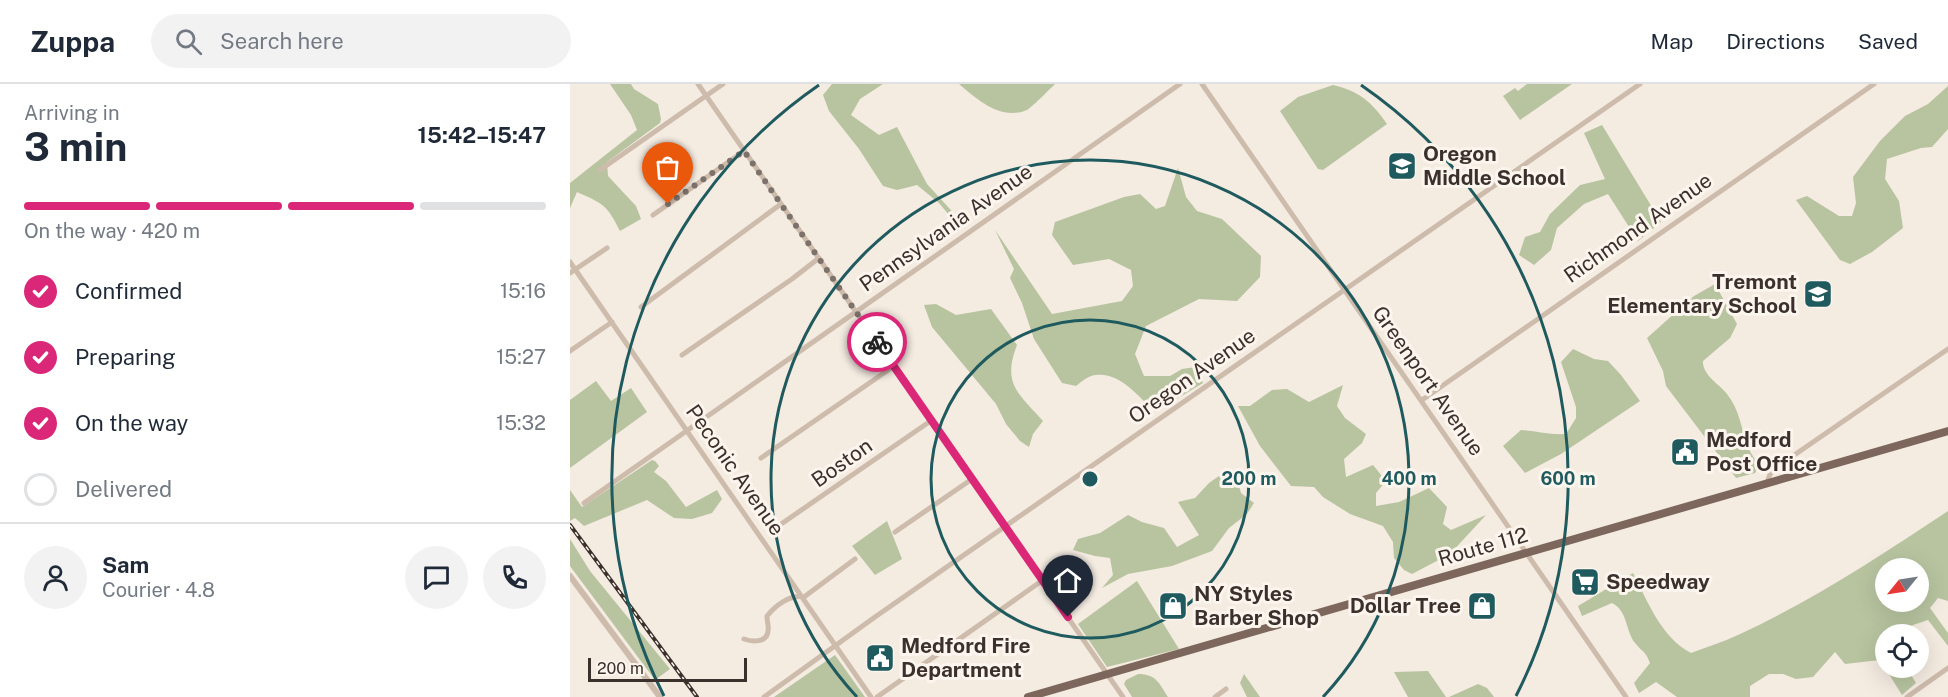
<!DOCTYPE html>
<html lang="en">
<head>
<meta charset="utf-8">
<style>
	body { margin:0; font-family:"Public Sans",sans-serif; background:#f2f2f3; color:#1f2937; height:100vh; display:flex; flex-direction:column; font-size:22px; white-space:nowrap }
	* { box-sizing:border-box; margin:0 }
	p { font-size:20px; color:#747a83 }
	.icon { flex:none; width:33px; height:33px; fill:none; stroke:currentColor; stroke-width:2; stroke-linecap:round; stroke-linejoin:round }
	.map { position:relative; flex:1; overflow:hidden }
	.side { display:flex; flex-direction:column; background:#fff; width:570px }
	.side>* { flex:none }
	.needle { width:39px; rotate:240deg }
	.fabs { position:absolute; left:1305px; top:474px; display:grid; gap:12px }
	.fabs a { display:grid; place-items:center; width:54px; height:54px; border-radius:50%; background:#fff; box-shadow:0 6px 24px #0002; font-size:30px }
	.scale { position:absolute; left:18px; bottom:15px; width:159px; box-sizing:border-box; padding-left:6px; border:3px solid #3b302b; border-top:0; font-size:16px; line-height:21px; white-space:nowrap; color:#3b302b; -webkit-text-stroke:4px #fbf5ee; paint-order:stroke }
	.pin { position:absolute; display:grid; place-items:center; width:51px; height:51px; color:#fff; margin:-62px -26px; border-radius:50% 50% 50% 0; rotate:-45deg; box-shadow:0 0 6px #0007 }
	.pin .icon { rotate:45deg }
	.courier { position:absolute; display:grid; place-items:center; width:60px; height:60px; margin:-30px; border:4px solid #db2777; border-radius:50%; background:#fff; color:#222; box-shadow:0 2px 8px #0007 }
	.overview em { font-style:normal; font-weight:700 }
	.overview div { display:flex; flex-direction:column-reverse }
	.overview { display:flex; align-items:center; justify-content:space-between; height:102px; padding:0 24px }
	h1 { font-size:39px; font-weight:700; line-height:45px }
	.bar { display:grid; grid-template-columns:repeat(4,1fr); gap:9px 6px; align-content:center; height:72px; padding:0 24px }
	.bar i { height:8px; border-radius:4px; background:#e0e1e3 }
	.bar .current { background:#db2777 }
	.bar p { grid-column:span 4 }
	.line { display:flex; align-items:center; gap:15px; padding:0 24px; border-top:2px solid #e0e1e3 }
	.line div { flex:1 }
	.round { display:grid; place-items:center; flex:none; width:63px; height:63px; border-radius:32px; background:#f2f2f3 }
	ol { padding:0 24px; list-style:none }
	li { display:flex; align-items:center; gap:18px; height:66px }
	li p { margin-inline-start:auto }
	li .icon { padding:6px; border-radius:50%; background:#db2777; color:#fff; stroke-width:4 }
	li:last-child { color:#747a83 }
	li i { width:33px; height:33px; border:3px solid #e0e1e3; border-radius:50% }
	header { display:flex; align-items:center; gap:36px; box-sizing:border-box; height:84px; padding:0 30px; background:#fff; border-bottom:2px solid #e0e1e3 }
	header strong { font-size:28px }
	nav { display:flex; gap:33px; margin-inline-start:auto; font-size:21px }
	.search { width:420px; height:54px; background:#f2f2f3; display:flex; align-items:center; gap:15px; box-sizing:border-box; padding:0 21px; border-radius:33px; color:#747a83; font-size:22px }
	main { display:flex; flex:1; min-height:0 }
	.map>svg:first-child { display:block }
	.green { fill:#b8c4a0; fill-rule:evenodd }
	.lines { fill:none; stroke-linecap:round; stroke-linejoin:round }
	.minor { stroke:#cdbbac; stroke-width:5 }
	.tertiary { stroke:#cdbbac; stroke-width:6 }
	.primary { stroke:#7d675c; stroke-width:8 }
	.rail-casing { stroke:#3b302b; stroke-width:4 }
	.rail { stroke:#fbf5ee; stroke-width:1.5; stroke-dasharray:4.5; stroke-linecap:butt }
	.done { stroke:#7c716b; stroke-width:6; stroke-dasharray:0 10.8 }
	.route { stroke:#db2777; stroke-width:8 }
	.ring { fill:none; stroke:#1f5a5e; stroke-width:3 }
	.labels { text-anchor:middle; stroke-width:6; stroke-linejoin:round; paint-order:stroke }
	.poi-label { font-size:21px; font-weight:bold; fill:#3b302b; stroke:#fbf5ee; text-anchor:start }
	.street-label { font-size:21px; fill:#3b302b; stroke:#fbf5ee }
	.centre { fill:#1f5a5e; stroke:#fbf5ee; stroke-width:3 }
	.ring-label { font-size:18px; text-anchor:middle; font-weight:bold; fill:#1f5a5e; stroke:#fbf5ee; stroke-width:6; stroke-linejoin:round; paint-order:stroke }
</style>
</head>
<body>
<header>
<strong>Zuppa</strong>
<div class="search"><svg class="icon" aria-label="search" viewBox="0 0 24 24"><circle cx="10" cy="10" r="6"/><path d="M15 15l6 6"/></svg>Search here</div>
<nav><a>Map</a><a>Directions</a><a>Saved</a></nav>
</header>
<main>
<section class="side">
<div class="overview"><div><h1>3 min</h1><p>Arriving in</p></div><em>15:42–15:47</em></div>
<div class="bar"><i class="current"></i><i class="current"></i><i class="current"></i><i></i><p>On the way · 420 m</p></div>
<ol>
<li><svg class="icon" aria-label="check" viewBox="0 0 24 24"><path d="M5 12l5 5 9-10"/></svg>Confirmed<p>15:16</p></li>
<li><svg class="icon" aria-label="check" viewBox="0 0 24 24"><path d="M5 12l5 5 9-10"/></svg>Preparing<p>15:27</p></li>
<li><svg class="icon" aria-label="check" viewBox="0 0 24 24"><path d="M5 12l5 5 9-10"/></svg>On the way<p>15:32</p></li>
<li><i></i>Delivered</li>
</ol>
<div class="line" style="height:108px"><a class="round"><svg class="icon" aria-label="person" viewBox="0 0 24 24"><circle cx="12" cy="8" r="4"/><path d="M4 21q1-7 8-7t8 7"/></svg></a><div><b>Sam</b><p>Courier · 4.8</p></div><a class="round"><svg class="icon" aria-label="chat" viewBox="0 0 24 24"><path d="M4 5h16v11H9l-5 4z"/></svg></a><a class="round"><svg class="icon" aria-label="phone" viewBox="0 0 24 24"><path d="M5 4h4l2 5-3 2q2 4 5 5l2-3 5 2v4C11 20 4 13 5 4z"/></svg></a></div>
</section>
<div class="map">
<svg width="1378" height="613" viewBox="0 0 1378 613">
	<rect width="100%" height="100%" fill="#f4ebe1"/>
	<path class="green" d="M40 0H61L64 5 88 20 91 35 90 39 37 78 38 92 66 122 71 135 50 147C37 121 34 120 7 108L0 124V99L67 46 61 31Z
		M262 0H313L290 15 281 31 309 51 327 43 357 100 389 135 384 137 369 119 347 101 327 106 313 102 289 65 259 27 253 11Z
		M389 0H485C481 4 460 25 457 26 431 37 408 16 389 0Z
		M957 0H1002L950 36 933 12 945 4 948 7Z
		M763 1C789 7 802 18 817 40L753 86 748 85 710 27 728 13Z
		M1378 2V45L1362 63 1351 64 1317 75 1315 95 1329 117 1333 144 1302 168 1280 180 1270 176 1226 116 1237 112 1269 132H1282L1286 119 1283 93 1310 57 1335 32 1358 20Z
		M1032 41 1091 138 1068 157 1038 110 1014 120 987 144 981 166 964 181 949 171 955 153 970 148 980 130 1010 101 1035 95 1014 49Z
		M608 84 616 113 627 127 652 135 691 172 690 193 667 217 629 215 576 242 565 270 574 292H600L612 285 626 283 633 299 585 328C569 313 550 288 526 291 519 291 511 298 506 302L492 299 464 255 452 219 440 194 444 185 425 146 482 230 552 217 563 202 561 186 539 175 503 181 482 151 485 138 554 113 570 110 586 125 595 122Z
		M1145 200 1167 240 1160 254 1133 277C1132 291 1150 301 1157 310 1170 326 1171 345 1178 363 1181 371 1187 376 1188 384L1185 389 1166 394 1096 302 1093 287 1077 254 1124 212Z
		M366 220 386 231 421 225 447 261C432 300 448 309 473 337L463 350 459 363 450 357 436 340 426 320 362 243 354 221Z
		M1003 265 1024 275 1038 277 1051 291 1070 317 991 370 955 389 933 362 951 346C966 347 981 351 996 350L1006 334V323L991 278Z
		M26 297 41 317 61 304 77 328 0 384V316Z
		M773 301 767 322 775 334 796 350 792 359 774 375 776 393 803 381 816 397 806 409V422L829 418 859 404 877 423 873 440 881 446 916 431 880 470 842 490 834 486 824 474 823 458 813 442 780 430 753 413 744 403 721 402 690 362 668 322H680L702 306 717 305 739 318Z
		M82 376 85 377 89 382 84 388 96 397 116 423 147 406 152 415 142 429 122 435 104 434 77 416 14 442 5 434 0 437V406L12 423Z
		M656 387 669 402 671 409 684 419 677 430 659 444 642 467 602 482 558 490 532 504 543 491 540 474 525 472 503 466 508 455 530 449 558 431 572 438 594 444 607 463 629 451 608 418 625 414 639 399Z
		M1378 427V517L1368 514 1360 524 1378 549V562L1358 536 1343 541 1332 550H1316V584H1337L1346 599 1332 611 1310 576 1275 580 1265 568 1243 593 1226 595 1213 590H1199L1180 602V613H1107L1086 598 1069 609 1064 599 1080 579C1075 566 1073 569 1066 560 1055 548 1059 528 1042 519L1012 532 1008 522 1063 489C1078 518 1091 553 1121 569 1136 563 1153 558 1168 551 1242 517 1310 472 1378 427ZM1316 484H1348V518H1316Z
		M317 437 332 475 305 491 282 462Z
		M0 455 20 487 100 585 85 596 0 482Z
		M567 497 609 565 537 583 508 540Z
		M265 571 295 613H204Z
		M858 587 876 613H838L824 588Z
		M568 590C586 590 589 599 598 613H562L554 600 556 596Z
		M674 590 690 613H677L670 599Z
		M908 600 917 604 924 613H879Z"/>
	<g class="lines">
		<path class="minor" d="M128 0 553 613
			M632 0 1056 613
			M30 86 153 0
			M83 131 174 67
			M0 178 301 613
			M0 189 37 164
			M71 223 211 120
			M0 267 42 238
			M112 271 222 195 249 174
			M852 316 1304 0
			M191 374 324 282
			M1197 399 1200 390 1207 383 1378 265
			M14 419 610 0
			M201 447 362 336
			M325 448 402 395
			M174 555C182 558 197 559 198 547 199 542 197 538 197 532 205 522 220 510 234 513L285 475
			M194 613 305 533 1070 0
			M307 613 473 496
			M645 613 656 605
			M1337 613 1378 584"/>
		<path class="tertiary" d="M0 492 90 613"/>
		<path class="primary" d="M458 613 1378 347"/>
		<g class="rail-casing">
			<path id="rail" d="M0 441 127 613"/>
		</g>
		<use href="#rail" class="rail"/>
	</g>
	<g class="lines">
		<path class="done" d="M98 120 174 67 307 258"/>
		<path class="route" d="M307 258 498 533"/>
	</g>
	<g class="ring">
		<circle cx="520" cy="395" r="159"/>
		<path d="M287 613A319 319 0 1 1 753 613"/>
		<path d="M94 612A478 478 0 0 1 249 1M791 1A478 478 0 0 1 946 612"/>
	</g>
	<defs>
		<g id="school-square" transform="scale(1.5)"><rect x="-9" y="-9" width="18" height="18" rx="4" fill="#1f5a5e" stroke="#fbf5ee"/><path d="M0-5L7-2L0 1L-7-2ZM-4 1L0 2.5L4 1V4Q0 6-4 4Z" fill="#fff"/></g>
		<g id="civic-square" transform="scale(1.5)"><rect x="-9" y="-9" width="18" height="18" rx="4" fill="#1f5a5e" stroke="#fbf5ee"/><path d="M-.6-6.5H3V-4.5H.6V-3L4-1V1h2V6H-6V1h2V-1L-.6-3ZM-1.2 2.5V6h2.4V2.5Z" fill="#fff"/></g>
		<g id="supermarket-square" transform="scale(1.5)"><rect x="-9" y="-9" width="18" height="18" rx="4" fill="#1f5a5e" stroke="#fbf5ee"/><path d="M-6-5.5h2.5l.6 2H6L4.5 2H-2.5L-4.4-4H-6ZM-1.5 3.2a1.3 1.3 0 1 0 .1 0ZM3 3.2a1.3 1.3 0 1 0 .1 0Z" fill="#fff"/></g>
		<g id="shop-square" transform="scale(1.5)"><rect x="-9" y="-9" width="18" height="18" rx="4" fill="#1f5a5e" stroke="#fbf5ee"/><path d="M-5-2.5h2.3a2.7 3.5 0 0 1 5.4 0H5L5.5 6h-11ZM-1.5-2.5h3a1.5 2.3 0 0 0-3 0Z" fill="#fff"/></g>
	</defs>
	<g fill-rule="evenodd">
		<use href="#school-square" x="832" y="82"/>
		<use href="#school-square" x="1248" y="210"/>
		<use href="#civic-square" x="1115" y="368"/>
		<use href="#supermarket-square" x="1015" y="498"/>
		<use href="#shop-square" x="603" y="522"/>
		<use href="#shop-square" x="912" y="522"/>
		<use href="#civic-square" x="310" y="574"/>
	</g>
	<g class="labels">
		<g class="poi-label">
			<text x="853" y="77">Oregon<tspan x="853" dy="24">Middle School</tspan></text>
			<text x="1227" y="205" text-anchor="end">Tremont<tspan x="1227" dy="24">Elementary School</tspan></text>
			<text x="1136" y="363">Medford<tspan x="1136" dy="24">Post Office</tspan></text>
			<text x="1036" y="505">Speedway</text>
			<text x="624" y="517">NY Styles<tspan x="624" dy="24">Barber Shop</tspan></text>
			<text x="891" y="529" text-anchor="end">Dollar Tree</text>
			<text x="331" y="569">Medford Fire<tspan x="331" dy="24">Department</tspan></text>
		</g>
		<g class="street-label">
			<text transform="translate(376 144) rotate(-35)" y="7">Pennsylvania Avenue</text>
			<text transform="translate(1068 144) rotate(-35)" y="7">Richmond Avenue</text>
			<text transform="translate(622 292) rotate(-35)" y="7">Oregon Avenue</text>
			<text transform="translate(858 297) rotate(55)" y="7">Greenport Avenue</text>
			<text transform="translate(272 379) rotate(-35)" y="7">Boston</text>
			<text transform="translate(165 386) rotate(55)" y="7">Peconic Avenue</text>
			<text transform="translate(913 463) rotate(-16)" y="7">Route 112</text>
		</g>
	</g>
	<circle cx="520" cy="395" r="9" class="centre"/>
	<g class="ring-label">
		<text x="679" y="401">200 m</text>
		<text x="839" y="401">400 m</text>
		<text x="998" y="401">600 m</text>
	</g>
</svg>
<div class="fabs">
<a><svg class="needle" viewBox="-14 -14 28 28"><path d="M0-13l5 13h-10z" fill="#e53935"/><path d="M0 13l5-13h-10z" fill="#747a83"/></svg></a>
<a><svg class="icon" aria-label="locate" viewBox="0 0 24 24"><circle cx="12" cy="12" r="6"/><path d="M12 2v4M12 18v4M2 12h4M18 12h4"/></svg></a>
</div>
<div class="scale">200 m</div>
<div class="pin" style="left:98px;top:120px;background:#ea580c"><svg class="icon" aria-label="bag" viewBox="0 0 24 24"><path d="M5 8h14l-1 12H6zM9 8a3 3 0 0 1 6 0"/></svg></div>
<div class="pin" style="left:498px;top:533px;background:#1f2937"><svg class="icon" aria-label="home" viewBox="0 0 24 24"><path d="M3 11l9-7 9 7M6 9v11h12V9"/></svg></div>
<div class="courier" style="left:307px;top:258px"><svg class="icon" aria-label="bike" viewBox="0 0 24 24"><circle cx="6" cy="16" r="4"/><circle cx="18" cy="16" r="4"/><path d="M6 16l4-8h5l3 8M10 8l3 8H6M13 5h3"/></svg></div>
</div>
</main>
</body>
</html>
